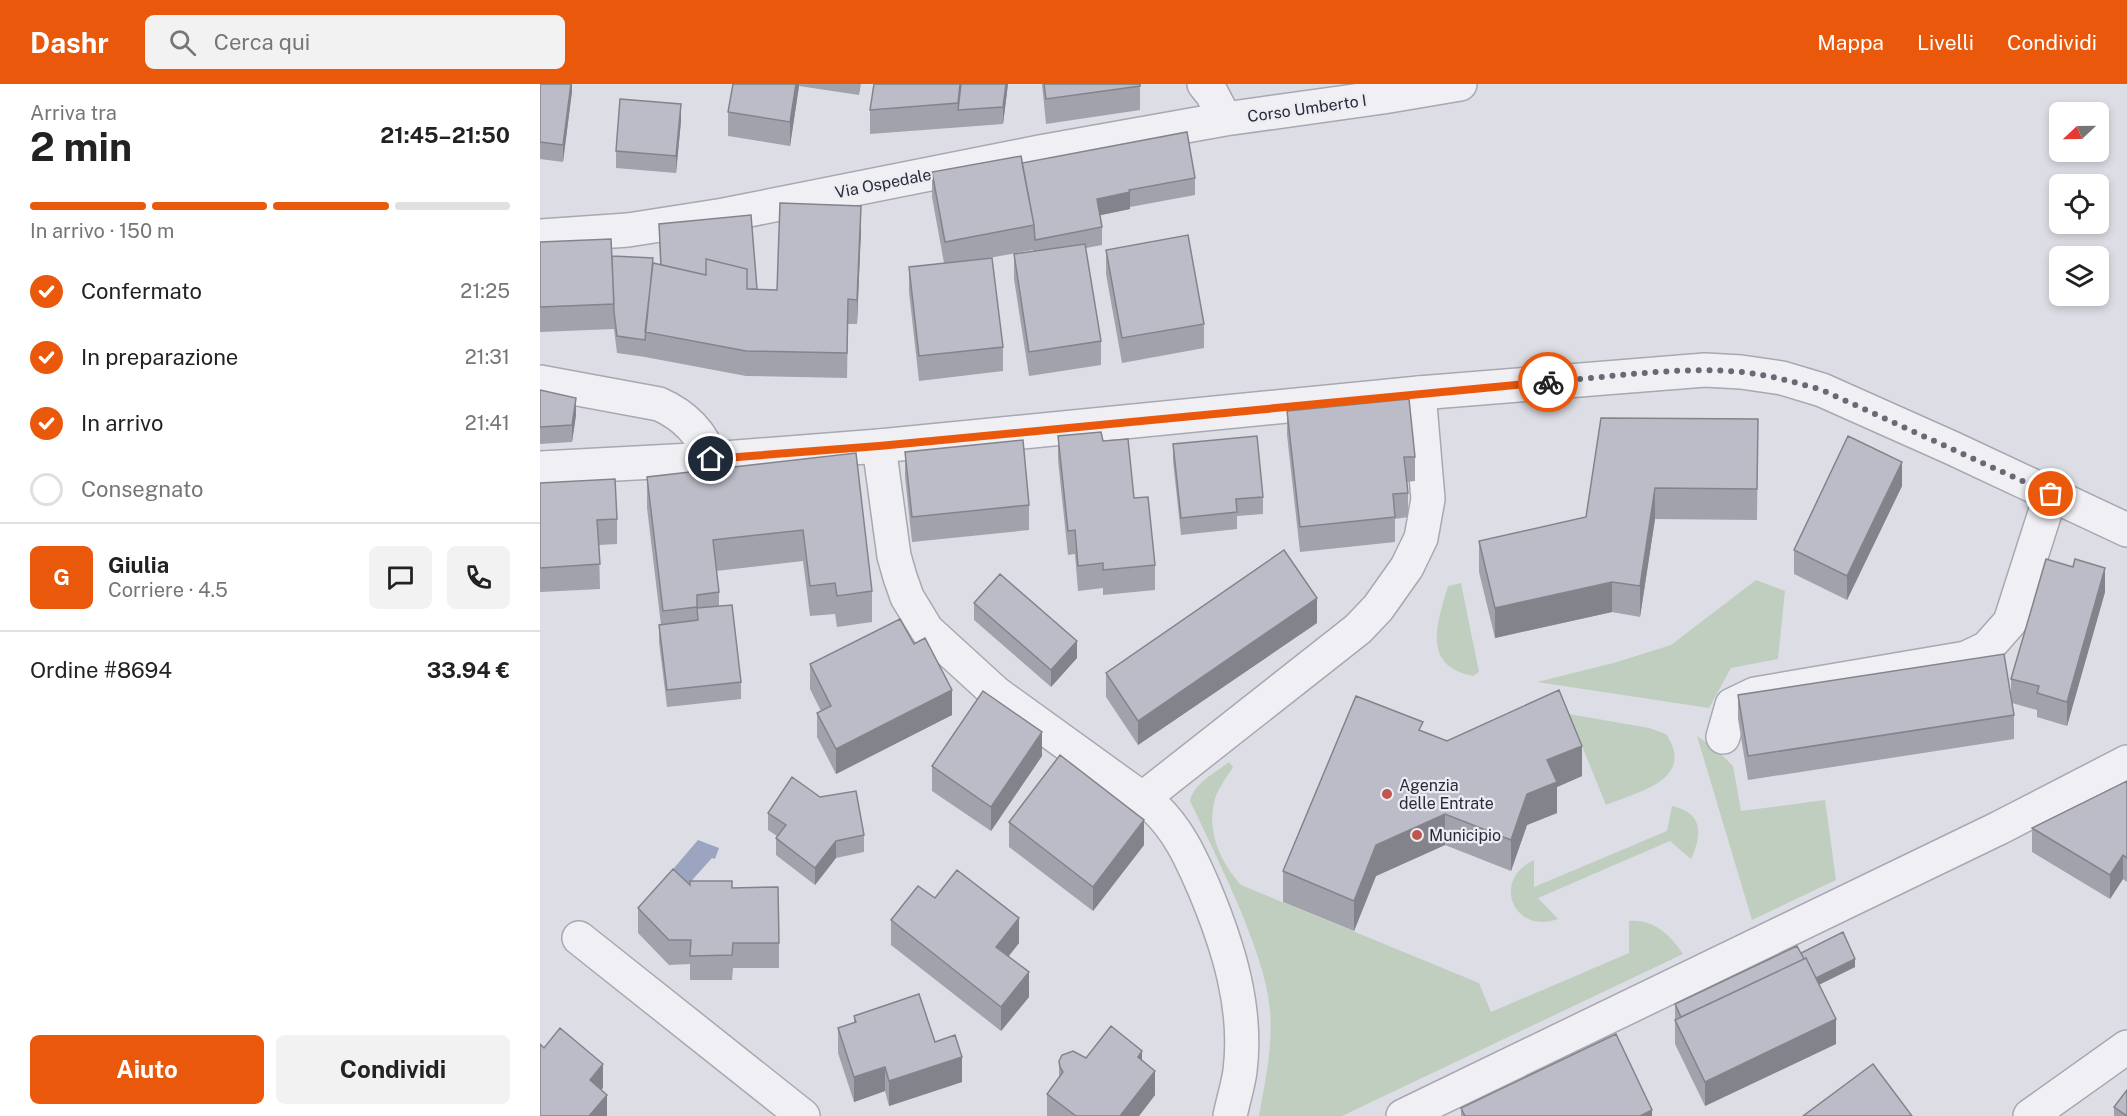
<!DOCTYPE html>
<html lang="it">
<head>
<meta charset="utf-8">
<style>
	body { margin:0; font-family:"Public Sans",sans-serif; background:#f2f2f2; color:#222; height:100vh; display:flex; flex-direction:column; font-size:22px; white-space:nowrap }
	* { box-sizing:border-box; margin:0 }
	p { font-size:20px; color:#767676 }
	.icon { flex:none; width:33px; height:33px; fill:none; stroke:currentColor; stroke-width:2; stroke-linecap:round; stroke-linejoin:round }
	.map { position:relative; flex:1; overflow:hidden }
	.side { display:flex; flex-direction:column; background:#fff; width:540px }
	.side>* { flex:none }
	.needle { width:39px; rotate:248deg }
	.fabs { position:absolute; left:1509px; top:18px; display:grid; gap:12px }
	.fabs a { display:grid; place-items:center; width:60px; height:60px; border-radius:9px; background:#fff; box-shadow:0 3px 9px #0003; font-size:30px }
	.pin { position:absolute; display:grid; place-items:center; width:51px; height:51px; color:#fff; margin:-26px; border:3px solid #fff; border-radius:50%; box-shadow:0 2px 6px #0007 }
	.courier { position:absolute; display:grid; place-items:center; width:60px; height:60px; margin:-30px; border:4px solid #ea580c; border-radius:50%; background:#fff; color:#222; box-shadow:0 2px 8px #0007 }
	.summary em { font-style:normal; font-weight:700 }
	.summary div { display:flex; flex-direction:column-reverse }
	.summary { display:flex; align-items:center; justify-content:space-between; height:102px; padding:0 30px }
	h1 { font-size:39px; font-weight:700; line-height:45px }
	.bar { display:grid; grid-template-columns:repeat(4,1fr); gap:9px 6px; align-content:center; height:72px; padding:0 30px }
	.bar i { height:8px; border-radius:4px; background:#e0e0e0 }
	.bar .selected { background:#ea580c }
	.bar p { grid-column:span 4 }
	.line { display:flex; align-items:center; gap:15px; padding:0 30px; border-top:2px solid #e0e0e0 }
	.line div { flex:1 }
	.round { display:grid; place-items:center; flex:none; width:63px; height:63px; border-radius:9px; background:#f2f2f2 }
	ol { padding:0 30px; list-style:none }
	li { display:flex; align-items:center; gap:18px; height:66px }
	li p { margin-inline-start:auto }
	li .icon { padding:6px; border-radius:50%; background:#ea580c; color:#fff; stroke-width:4 }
	li:last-child { color:#767676 }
	li i { width:33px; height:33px; border:3px solid #e0e0e0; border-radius:50% }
	.button { display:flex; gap:12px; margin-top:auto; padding:12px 30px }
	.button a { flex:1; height:69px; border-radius:9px; background:#ea580c; color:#fff; font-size:24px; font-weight:700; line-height:69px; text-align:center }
	.button a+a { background:#f2f2f2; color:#222 }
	header { display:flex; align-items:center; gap:36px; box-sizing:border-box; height:84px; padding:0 30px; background:#ea580c; color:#fff }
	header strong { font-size:28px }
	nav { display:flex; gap:33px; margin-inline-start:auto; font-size:21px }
	.search { width:420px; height:54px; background:#f2f2f2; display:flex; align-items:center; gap:15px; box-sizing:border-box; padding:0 21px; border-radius:9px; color:#767676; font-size:22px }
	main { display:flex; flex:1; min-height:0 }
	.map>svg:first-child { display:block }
	.green { fill:#bfcebf }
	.water { fill:#9ba5c1 }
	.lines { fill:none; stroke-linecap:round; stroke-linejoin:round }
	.minor-casing { stroke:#a7a8b1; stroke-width:36 }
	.tertiary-casing { stroke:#a7a8b1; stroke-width:36 }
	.minor { stroke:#efeff4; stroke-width:33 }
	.tertiary { stroke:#efeff4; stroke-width:33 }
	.wall { fill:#a1a2ab }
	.shaded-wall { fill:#83848b }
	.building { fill:#bbbcc7; stroke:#83848b; stroke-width:1.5 }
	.done { stroke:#676975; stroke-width:6; stroke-dasharray:0 10.8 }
	.route { stroke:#ea580c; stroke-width:8 }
	.poi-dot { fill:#bd584f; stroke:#ecedf3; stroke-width:2 }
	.labels { text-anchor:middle; stroke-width:4.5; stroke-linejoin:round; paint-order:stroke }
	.street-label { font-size:16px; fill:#282a39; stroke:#ecedf3 }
	.poi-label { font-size:16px; fill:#282a39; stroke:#ecedf3; text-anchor:start }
</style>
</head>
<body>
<header>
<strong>Dashr</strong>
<div class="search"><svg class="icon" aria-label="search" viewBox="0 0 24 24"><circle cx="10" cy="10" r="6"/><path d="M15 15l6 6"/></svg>Cerca qui</div>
<nav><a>Mappa</a><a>Livelli</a><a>Condividi</a></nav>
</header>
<main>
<section class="side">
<div class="summary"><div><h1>2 min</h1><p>Arriva tra</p></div><em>21:45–21:50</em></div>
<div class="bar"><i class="selected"></i><i class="selected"></i><i class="selected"></i><i></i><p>In arrivo · 150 m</p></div>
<ol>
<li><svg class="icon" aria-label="check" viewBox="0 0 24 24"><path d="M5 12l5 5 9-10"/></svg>Confermato<p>21:25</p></li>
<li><svg class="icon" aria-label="check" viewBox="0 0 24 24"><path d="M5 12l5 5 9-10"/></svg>In preparazione<p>21:31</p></li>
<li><svg class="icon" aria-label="check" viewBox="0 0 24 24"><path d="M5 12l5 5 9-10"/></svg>In arrivo<p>21:41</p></li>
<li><i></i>Consegnato</li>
</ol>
<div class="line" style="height:108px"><b class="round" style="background:#ea580c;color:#fff">G</b><div><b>Giulia</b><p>Corriere · 4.5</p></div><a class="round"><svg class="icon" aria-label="chat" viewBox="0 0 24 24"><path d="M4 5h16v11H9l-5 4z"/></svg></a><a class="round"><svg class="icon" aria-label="phone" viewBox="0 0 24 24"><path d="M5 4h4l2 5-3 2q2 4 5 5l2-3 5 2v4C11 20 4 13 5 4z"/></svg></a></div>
<div class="line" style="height:78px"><div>Ordine #8694</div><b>33.94 €</b></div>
<div class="button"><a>Aiuto</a><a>Condividi</a></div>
</section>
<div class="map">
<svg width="1587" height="1032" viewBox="0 0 1587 1032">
	<rect width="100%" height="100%" fill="#dddee5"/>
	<path class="green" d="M1216 496 1245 507 1238 575 1191 584 1169 624 997 598 1077 578 1131 561Z
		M921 499 939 588 933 592C881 582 897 539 908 502Z
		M1029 630 1109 644 1126 650C1157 696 1097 708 1066 721Z
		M1157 652 1177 666 1193 682 1201 727 1285 716 1296 796 1212 836Z
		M689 678 693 683C687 693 678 704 675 715 666 747 680 777 701 801L939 899 951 928 1089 869V837C1114 835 1130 851 1143 870L802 1032H719C725 998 733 962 730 927 727 893 714 861 702 830 686 792 668 754 650 717 654 699 675 689 689 678Z
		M1132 722C1164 729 1162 751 1151 775L1130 757 998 814 1018 835C973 851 951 796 994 776V803L1127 747Z"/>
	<path class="water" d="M158 756 179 764 175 775 172 774 144 805 128 791Z"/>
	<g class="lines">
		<g class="minor-casing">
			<path id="minor" d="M664 0 672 10 685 35
				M0 152 88 146 184 131 500 68 685 35 843 13 920 0
				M0 298 119 320C144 331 162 349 171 375
				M339 362 354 472 360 493 367 513 387 546 456 609 614 723C638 745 651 774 664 804 688 861 708 924 700 987 698 1002 693 1017 690 1032
				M1183 653 1192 621 1215 610 1426 574 1447 564 1470 538 1511 410
				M602 715 818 545 838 524 867 483 881 454 888 415 879 309
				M39 854 263 1032
				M863 1032 1459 744 1587 678
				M1490 1032 1587 963"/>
		</g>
		<g class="tertiary-casing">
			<path id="tertiary" d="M0 384 171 375 339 362 879 309 1165 286 1201 288 1242 294 1282 306 1412 364 1587 446"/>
		</g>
		<use href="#minor" class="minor"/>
		<use href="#tertiary" class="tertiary"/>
	</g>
	<path class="wall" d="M0 0H32V7L23 78 0 75Z
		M193 0H321L319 11 259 2 250 62 188 52V28Z
		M334 0H468L463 40 330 50V26Z
		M502 0H600V26L506 40Z
		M141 37 136 89 76 84V67Z
		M482 79 655 94V111L590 123V125L560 131 562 143V161L546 164 561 257V281L489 292 474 195V170L493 167V166L449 174 463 263V287L379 297 369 208V183L404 179 392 113V88Z
		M119 140 217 205 237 206 321 146 317 240H308L307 294 206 292 105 273 77 269 74 245 0 248V158L120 181Z
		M566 166 664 240V264L582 279 566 190Z
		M0 306 36 331 32 358 0 360Z
		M747 327 875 373V397L867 398 868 409V433L855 435V458L760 468 747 351Z
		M1218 335 1217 436 1115 435 1100 533 1072 528 955 554 939 488V457L1046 433Z
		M518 352 563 357 594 414 615 481V506L563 511V504L538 507 535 470 528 471 518 376Z
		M633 360 723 413V430L697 432V445L641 451 633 377Z
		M365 368 489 421V446L372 458 365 393Z
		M316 369 332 507V538L297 543 295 530 270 532 263 477 176 487 179 508V522L201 598V615L127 623 119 558V541H121L107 424V393Z
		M0 399 77 435V460L59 461 60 505 0 508Z
		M1362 402 1307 516 1254 490V466Z
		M1565 508 1527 642 1497 633V626L1472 619 1474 631V655L1208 696 1198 635V611L1471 617V595Z
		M434 519 537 574 511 603 434 536Z
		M777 539 598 661 566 613V589Z
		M270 580 412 631 296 690 277 653V629L281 627 270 605Z
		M883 647 907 657 1042 692 1017 703V729L987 741 971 787 905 761 836 792 814 847 743 818V787Z
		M502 672 451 747 392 707V682Z
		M1587 697V798L1583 795 1570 815 1492 768V744Z
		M280 713 324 751V768L296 774 275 801 236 771V754L237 752 228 746V729Z
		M469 738 604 761 553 827 469 763Z
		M150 801 192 804 239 859V884H193L192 896H150V880L129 881 98 849V824Z
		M395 814 479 859 468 873 489 913 461 947 351 861V836Z
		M1261 869 1315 883 1279 901 1296 960 1165 1022 1135 960V920Z
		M314 932 395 958 422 998 349 1022 345 1007 314 1018 298 969V944L314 939Z
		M546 974 602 977 615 1011 599 1032H507V1010L519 994V977Z
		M1574 1023 1587 1032H1574Z
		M921 1024 1112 1032H921Z"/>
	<path class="shaded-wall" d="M31 0H32V7L23 78V61Z
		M256 0H259V2L250 62V38Z
		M466 0H468L463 40V23Z
		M141 20V37L136 89V72Z
		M590 108V125L557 132V115Z
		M321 122V146L317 240V216Z
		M36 314V331L32 358V341Z
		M1362 378V402L1307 516V492Z
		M1115 404V435L1100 533V502Z
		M1565 484V508L1527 642V618Z
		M1072 498V528L955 554V524Z
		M777 514V539L598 661V637Z
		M537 557V574L511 603V586Z
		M412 606V631L296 690V665Z
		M502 648V672L451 747V723Z
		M1042 662V692L1017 703V729L987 741 971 787V756L987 710 1007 676Z
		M905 730V761L836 792 814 847V817L836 761Z
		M604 736V761L553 827V803Z
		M296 757V774L275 801V784Z
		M1583 771V795L1570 815V791Z
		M479 834V859L456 888V863Z
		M1315 875V883L1270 905V896Z
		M489 888V913L461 947V923Z
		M1296 935V960L1165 1022V998Z
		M602 967V991L598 973Z
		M422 973V998L349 1022V997Z
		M63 980V1004L50 1021V996Z
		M345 983V1007L314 1018V993Z
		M615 987V1011L599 1032H580Z
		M67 1011V1032H49Z
		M1112 1026V1032H1100Z"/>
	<path class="building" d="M0 0H31L23 61 0 58Z
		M193 0H256L250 38 188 28Z
		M334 0H420L418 19 330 26Z
		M421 0H466L463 23 418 26Z
		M504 0H600V2L506 15Z
		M80 15 141 20 136 72 76 67Z
		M647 48 655 94 589 106 590 108 557 115 562 143 495 156 494 141 482 79Z
		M481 72 494 141 405 158 392 88Z
		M240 119 321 122 317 216 308 215 307 269 206 267 105 248 113 179 166 191V175L207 185V205L237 206Z
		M211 131 217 205H207V185L166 175V191L121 181 119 140Z
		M648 151 664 240 582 254 566 166Z
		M71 155 74 220 0 223V158Z
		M545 160 561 257 489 268 474 170Z
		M72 172 113 174 105 256 77 252 74 228Z
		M452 174 463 263 379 272 369 183Z
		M0 306 36 314 32 341 0 343Z
		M869 315 875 373H864L868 409 853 410 855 433 760 443 747 327Z
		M1061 334 1218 335 1217 405 1115 404 1100 502 1072 498 955 524 939 457 1046 433Z
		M561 348 563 357 588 355 594 414 608 413 615 481 563 486V479L538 482 535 446 528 447 518 352Z
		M717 352 723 413 696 415 697 428 641 434 633 360Z
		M1308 352 1362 378 1307 492 1254 466Z
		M483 356 489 421 372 433 365 368Z
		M316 369 332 507 297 512 295 499 270 502 263 446 173 456 179 508 157 511V523L123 527 107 393Z
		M75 395 77 435 57 436 60 480 0 484V399Z
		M744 466 777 514 598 637 566 589Z
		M1506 475 1533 483 1535 475 1565 484 1527 618 1497 609 1499 602 1471 595Z
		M460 490 537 557 511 586 434 519Z
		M192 521 201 598 127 606 119 541 158 536 157 524Z
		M360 535 374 560 385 554 412 606 296 665 277 629 291 622 270 580Z
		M1464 570 1474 631 1208 672 1198 611Z
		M1019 606 1042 662 1007 676 1017 698 987 710 971 756 905 730 836 761 814 817 743 787 816 612 883 638 879 646 907 657Z
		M443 607 502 648 451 723 392 682Z
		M520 671 604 736 553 803 469 738Z
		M252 693 280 713 316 707 324 751 296 757 275 784 236 754 246 741 228 729Z
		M1587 697V774L1583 771 1570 791 1492 744Z
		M133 785 150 801V797H192V804L238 803 239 859H193L192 871 150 872 151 856H129L98 824Z
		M417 786 479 834 456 863 489 888 461 923 351 836 378 802 395 814Z
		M1303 848 1315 875 1276 894 1266 874 1264 875 1261 869Z
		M1257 862 1264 875 1141 933 1135 920Z
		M1266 874 1296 935 1165 998 1135 936Z
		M379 910 395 958 415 951 422 973 349 997 345 983 314 993 298 944 316 938 314 932Z
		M571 942 602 967 598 973 615 987 580 1032H536L507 1010 523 988 520 983 519 977 522 971 533 967 546 974Z
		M20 944 63 980 50 996 67 1011 49 1032H0V960L4 964Z
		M1076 950 1112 1026 1100 1032H925L921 1024Z
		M1333 980 1372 1032H1263Z
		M1587 1006V1032L1574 1023Z"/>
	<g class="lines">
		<path class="done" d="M1008 298C1071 293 1139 282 1201 288 1229 291 1255 298 1282 306L1511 410"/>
		<path class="route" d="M171 375 339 362 1008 298"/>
	</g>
	<g class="poi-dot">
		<circle cx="847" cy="710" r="6"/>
		<circle cx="877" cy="751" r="6"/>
	</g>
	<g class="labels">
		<g class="street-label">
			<text transform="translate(767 24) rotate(-8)" y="6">Corso Umberto I</text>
			<text transform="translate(343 99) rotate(-11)" y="6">Via Ospedale</text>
		</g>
		<g class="poi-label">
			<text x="859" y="707">Agenzia<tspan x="859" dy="18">delle Entrate</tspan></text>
			<text x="889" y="757">Municipio</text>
		</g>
	</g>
</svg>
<div class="fabs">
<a><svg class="needle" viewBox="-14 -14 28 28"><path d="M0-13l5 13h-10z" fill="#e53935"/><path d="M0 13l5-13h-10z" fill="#767676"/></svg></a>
<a><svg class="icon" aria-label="locate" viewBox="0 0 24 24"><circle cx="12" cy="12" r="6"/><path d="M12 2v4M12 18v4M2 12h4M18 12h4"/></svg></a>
<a><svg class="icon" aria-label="layers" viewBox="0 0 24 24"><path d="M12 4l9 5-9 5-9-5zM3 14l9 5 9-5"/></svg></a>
</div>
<div class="pin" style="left:1511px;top:410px;background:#ea580c"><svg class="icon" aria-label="bag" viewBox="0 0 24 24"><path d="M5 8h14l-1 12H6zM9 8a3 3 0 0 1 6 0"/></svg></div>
<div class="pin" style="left:171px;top:375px;background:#1f2937"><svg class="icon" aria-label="home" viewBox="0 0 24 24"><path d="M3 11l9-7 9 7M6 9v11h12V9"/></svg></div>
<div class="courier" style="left:1008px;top:298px"><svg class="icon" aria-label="bike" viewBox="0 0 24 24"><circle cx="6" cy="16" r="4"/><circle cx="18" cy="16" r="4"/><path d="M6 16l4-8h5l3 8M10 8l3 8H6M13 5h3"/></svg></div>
</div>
</main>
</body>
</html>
